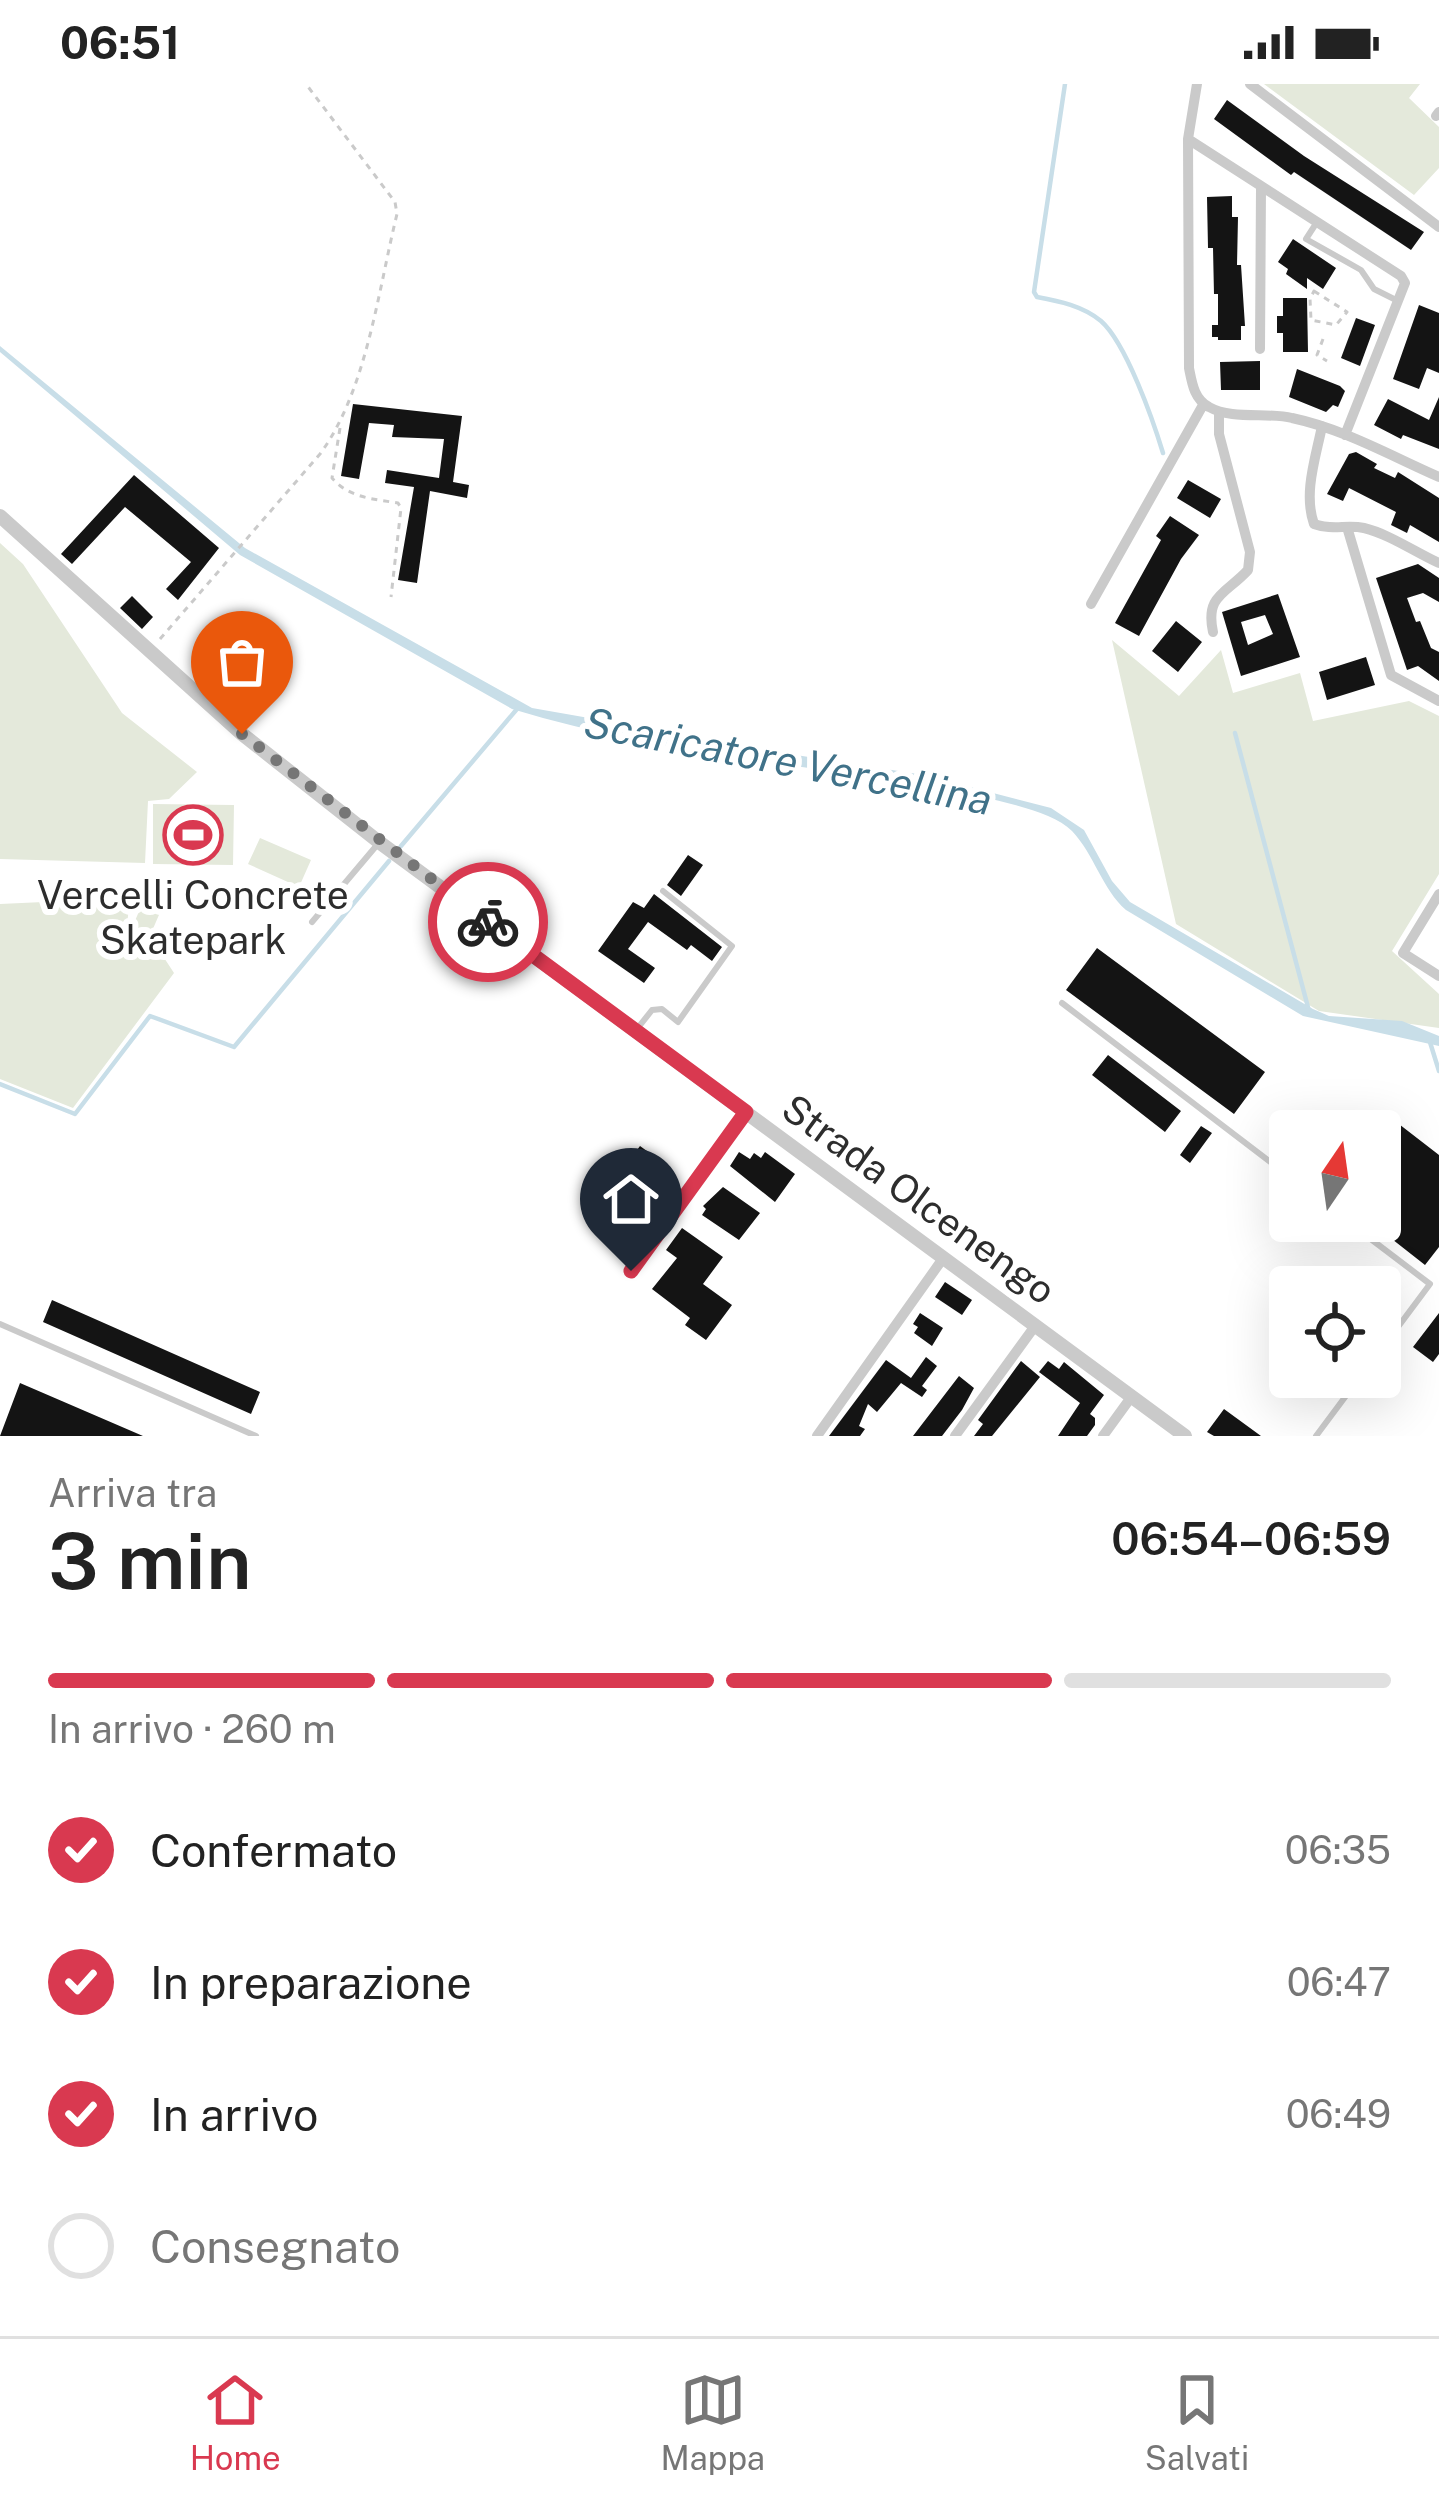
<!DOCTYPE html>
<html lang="it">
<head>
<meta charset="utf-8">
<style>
	body { margin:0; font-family:"Public Sans",sans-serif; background:#f2f2f2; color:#222; height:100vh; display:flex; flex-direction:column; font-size:45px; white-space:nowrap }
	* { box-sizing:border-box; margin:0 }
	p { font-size:39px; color:#767676 }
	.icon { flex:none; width:66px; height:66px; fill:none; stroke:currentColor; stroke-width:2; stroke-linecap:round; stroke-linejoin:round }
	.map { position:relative; height:1352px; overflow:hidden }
	.side { display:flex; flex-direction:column; background:#fff; flex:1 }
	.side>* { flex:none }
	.needle { width:78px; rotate:13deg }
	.controls { position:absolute; left:1269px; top:1026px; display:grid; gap:24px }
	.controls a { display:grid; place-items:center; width:132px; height:132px; border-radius:12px; background:#fff; box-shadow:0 12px 48px #0002; font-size:60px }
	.pin { position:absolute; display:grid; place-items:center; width:102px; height:102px; color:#fff; margin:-123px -51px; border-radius:50% 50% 50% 0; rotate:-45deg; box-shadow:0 0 12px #0007 }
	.pin .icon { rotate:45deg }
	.courier { position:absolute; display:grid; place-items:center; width:120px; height:120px; margin:-60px; border:9px solid #d93950; border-radius:50%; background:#fff; color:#222; box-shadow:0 3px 15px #0007 }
	.head em { font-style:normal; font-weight:600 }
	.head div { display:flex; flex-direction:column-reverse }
	.head { display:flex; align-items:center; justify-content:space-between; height:204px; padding:0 48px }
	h1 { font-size:78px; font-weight:600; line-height:90px }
	.bar { display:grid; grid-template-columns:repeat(4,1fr); gap:18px 12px; align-content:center; height:144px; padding:0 48px }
	.bar i { height:15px; border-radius:9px; background:#e0e0e0 }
	.bar .current { background:#d93950 }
	.bar p { grid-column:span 4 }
	ol { padding:0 48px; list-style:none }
	li { display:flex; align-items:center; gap:36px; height:132px }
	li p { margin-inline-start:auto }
	li .icon { padding:12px; border-radius:50%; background:#d93950; color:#fff; stroke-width:4 }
	li:last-child { color:#767676 }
	li i { width:66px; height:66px; border:6px solid #e0e0e0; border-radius:50% }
	.status { display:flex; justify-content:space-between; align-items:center; height:84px; padding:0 60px; background:#fff; direction:ltr }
	.status svg { height:33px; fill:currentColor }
	.tabs { display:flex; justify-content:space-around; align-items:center; height:168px; border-top:3px solid #e0e0e0; background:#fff; font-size:33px; color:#767676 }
	.tabs a { display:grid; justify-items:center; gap:6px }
	.tabs .current { color:#d93950 }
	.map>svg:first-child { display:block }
	.green { fill:#e4e9db }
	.water { fill:#c8dee8 }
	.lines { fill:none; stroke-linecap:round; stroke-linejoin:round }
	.stream { stroke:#c8dee8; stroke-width:4.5 }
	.building { fill:#141414; fill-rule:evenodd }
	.path { stroke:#cacaca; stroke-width:3; stroke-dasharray:6 6; stroke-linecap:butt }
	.service { stroke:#cacaca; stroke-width:6 }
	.minor { stroke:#cacaca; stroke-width:10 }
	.tertiary { stroke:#cacaca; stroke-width:14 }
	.done { stroke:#767676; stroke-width:12; stroke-dasharray:0 21.6 }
	.route { stroke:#d93950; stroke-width:15 }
	.labels { text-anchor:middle; stroke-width:12; stroke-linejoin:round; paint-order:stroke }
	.poi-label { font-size:39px; fill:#2d2d2d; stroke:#fff }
	.street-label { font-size:39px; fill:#2d2d2d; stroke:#fff }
	.water-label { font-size:42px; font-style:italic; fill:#407289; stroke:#fff }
</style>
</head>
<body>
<div class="status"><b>06:51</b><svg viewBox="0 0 49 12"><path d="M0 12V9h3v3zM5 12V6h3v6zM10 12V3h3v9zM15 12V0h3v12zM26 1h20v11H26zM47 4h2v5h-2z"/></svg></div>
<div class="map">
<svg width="1439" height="1352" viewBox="0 0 1439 1352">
	<rect width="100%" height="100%" fill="#fff"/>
	<path class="green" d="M1264 0H1420L1409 14 1439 43V84L1414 111Z
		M0 459 23 480 122 629 197 688 169 715 148 717 145 779 0 775Z
		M1112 556 1179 612 1221 566 1233 609 1300 589 1313 637 1409 617 1439 632V790L1392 867 1439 910V944L1319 927 1176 840Z
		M153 720 234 721 233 781 153 780Z
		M260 754 311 776 299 803 248 780Z
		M150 802 168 810 149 854 131 846Z
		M130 814 126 850 140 861 155 860 174 889 73 1024 0 995V820Z"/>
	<path class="water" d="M0 262 245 464 532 624 663 647 755 671H796L924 691 1051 724 1084 746 1112 797 1130 818 1313 925 1329 932 1402 937 1439 952V962L1303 932 1126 826C1102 805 1094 770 1072 747 1047 722 981 716 946 702 804 683 654 668 512 625L240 471 0 268Z"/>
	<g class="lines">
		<path class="stream" d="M1065 0 1034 208 1037 213C1059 217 1083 222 1101 237 1126 259 1153 336 1163 369
			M1235 649 1309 927
			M401 762 517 625
			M1429 955 1439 987
			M0 1000 75 1030 150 932 234 963 389 777"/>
	</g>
	<path class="building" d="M1227 16 1304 72 1424 148 1411 166 1294 88 1291 91 1214 35Z
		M1232 112V133H1238L1237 181H1241L1245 242H1241V256H1218V253H1212V241H1218V210H1214L1213 164H1208L1207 113Z
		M1293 155 1336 184 1323 205 1307 194V205L1286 190 1288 185 1278 178Z
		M1283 214H1307L1308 268H1283V249H1277V232H1283Z
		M1419 221 1439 229V289L1427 284 1419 305 1393 295Z
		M1356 234 1375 241 1360 282 1341 274Z
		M1260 277V306H1221L1220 278Z
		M1297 285 1340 302 1345 307 1338 323 1333 321 1326 328 1289 313Z
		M1439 313V365L1403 351 1401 355 1374 341 1388 315 1429 336Z
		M353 320 462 332 453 398 469 401 467 414 430 407 417 499 398 496 414 403 385 399 387 386 439 394 444 355 392 353 394 341 369 339 359 395 341 392Z
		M1356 368 1377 380 1374 384 1395 394 1398 388 1439 414V458L1410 441 1407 449 1391 441 1396 428 1349 404 1343 417 1327 410 1349 370Z
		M134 391 219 464 178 516 166 505 191 478 125 423 72 480 61 470Z
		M1188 396 1221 415 1210 434 1177 414Z
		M1170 432 1199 451 1181 475 1139 552 1115 539 1161 456 1156 452Z
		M1418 480 1439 494V518L1423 509 1407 514 1416 538 1420 537 1431 564 1439 568V597L1418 582 1407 586 1376 494Z
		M1278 510 1300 573 1241 592 1222 528ZM1265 531 1273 550 1248 561 1241 538Z
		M132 512 153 533 142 545 120 524Z
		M1176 537 1202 558 1178 588 1152 567Z
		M1366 573 1375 601 1327 616 1319 588Z
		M688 771 703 781 681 812 667 801Z
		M654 810 722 863 712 877 691 861 687 866 648 838 628 865 655 884 644 899 598 867 633 818 644 824Z
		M1097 864 1265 988 1234 1030 1066 906Z
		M1108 971 1181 1027 1165 1048 1092 991Z
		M1395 1037 1439 1071V1163L1425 1181 1369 1137H1380V1057Z
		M1201 1042 1212 1049 1190 1079 1180 1071Z
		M640 1062 662 1078 620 1135 598 1119Z
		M739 1068 750 1075 754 1069 761 1074 765 1068 795 1090 775 1118 730 1082Z
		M723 1103 760 1129 739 1156 702 1131 706 1125 703 1122Z
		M682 1144 723 1173 703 1200 732 1221 706 1256 685 1241 690 1234 652 1205 677 1174 666 1166Z
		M945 1198 972 1216 962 1231 935 1213Z
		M52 1216 260 1308 251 1330 43 1238Z
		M920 1229 943 1244 932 1262 914 1249 918 1243 913 1240Z
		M1439 1229V1270L1433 1278 1413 1263Z
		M926 1273 937 1282 922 1302 927 1306 922 1313 901 1299 877 1328 868 1320 859 1342 865 1345 860 1352H829L886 1276 911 1294Z
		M1021 1277 1040 1293 992 1352H974L983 1340 978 1336Z
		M1048 1277 1059 1285 1064 1278 1104 1311 1090 1330 1095 1334V1341L1087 1352H1058L1080 1319 1039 1288Z
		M959 1292 974 1304 962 1326 942 1352H913Z
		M20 1299 143 1352H0Z
		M1224 1325 1261 1352H1214L1207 1348Z"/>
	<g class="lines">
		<path class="path" d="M1314 207 1347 228 1336 241 1311 236 1310 215Z
			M1323 255 1317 271 1327 277
			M340 344 332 394C349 414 374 415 398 419L401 424 391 513
			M160 555 320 370C367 306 378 207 397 130L395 118 306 0"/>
		<path class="service" d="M1317 138 1306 155 1361 186 1374 205 1398 217
			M312 838 377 761
			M1062 919 1290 1093
			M637 945 652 926 662 925 678 938 732 862 663 807
			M1347 1137 1430 1200 1380 1267
			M0 1240 256 1352
			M1316 1352 1360 1293"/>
		<path class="minor" d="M1197 0 1188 55 1189 284C1192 299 1194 315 1209 323 1232 336 1267 328 1292 334 1344 345 1391 372 1439 393
			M1250 0 1439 143
			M1436 32 1439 28
			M1188 55 1401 192 1405 199 1345 351
			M1260 265 1261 103
			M1322 342C1316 373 1303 409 1314 440 1333 447 1346 440 1364 444 1389 450 1415 468 1439 479
			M1347 443 1391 591 1439 617
			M1091 520 1203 321
			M1213 548C1205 511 1226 510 1248 486L1250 468 1219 350V328
			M1439 810 1403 869 1439 892
			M631 1187 746 1028
			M817 1352 944 1173
			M955 1352 1035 1242
			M1103 1352 1132 1312"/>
		<path class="tertiary" d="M0 432 242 650 379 758 1185 1352"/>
	</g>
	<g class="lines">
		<path class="done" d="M242 650 488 838"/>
		<path class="route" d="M488 838 746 1028 631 1187"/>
	</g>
	<defs>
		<g id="stadium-ring" transform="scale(3)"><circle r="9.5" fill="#fff" stroke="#d93950" stroke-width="1.5"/><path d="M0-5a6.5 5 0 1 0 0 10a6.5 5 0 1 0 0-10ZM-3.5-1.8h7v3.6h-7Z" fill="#d93950"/></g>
	</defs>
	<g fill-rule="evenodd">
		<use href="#stadium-ring" x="193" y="751"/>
	</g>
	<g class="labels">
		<g class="poi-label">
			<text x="193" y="825">Vercelli Concrete<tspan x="193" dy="45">Skatepark</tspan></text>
		</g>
		<g class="street-label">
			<text transform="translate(919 1115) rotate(36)" y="14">Strada Olcenengo</text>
		</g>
		<g class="water-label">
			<text transform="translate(788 677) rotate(11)" y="15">Scaricatore Vercellina</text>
		</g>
	</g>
</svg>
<div class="controls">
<a><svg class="needle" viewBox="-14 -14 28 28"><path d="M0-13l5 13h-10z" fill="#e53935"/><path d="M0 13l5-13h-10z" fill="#767676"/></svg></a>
<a><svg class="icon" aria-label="locate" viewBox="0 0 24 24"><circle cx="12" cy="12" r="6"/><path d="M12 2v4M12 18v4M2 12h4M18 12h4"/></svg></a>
</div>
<div class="pin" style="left:242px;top:650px;background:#ea580c"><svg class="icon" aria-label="bag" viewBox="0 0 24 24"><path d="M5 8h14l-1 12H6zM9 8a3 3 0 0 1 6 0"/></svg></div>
<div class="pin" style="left:631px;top:1187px;background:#1f2937"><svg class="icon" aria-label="home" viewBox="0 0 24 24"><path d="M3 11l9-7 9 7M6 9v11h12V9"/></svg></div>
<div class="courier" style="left:488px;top:838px"><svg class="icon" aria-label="bike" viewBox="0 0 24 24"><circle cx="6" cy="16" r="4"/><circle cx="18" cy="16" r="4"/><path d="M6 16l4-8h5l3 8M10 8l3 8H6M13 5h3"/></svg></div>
</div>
<section class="side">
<div class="head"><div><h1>3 min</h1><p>Arriva tra</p></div><em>06:54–06:59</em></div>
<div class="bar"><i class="current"></i><i class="current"></i><i class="current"></i><i></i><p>In arrivo · 260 m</p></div>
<ol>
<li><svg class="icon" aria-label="check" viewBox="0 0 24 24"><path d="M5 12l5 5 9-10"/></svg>Confermato<p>06:35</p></li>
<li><svg class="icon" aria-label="check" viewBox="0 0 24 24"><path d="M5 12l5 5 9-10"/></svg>In preparazione<p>06:47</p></li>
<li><svg class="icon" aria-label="check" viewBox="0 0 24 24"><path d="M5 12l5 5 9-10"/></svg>In arrivo<p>06:49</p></li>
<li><i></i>Consegnato</li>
</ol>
</section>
<nav class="tabs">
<a class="current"><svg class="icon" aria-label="home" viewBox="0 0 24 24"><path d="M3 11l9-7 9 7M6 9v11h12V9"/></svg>Home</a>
<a><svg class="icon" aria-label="map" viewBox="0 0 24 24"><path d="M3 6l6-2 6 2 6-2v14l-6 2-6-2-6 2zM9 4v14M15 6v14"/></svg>Mappa</a>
<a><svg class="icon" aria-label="saved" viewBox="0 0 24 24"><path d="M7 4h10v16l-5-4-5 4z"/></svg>Salvati</a>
</nav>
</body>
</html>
